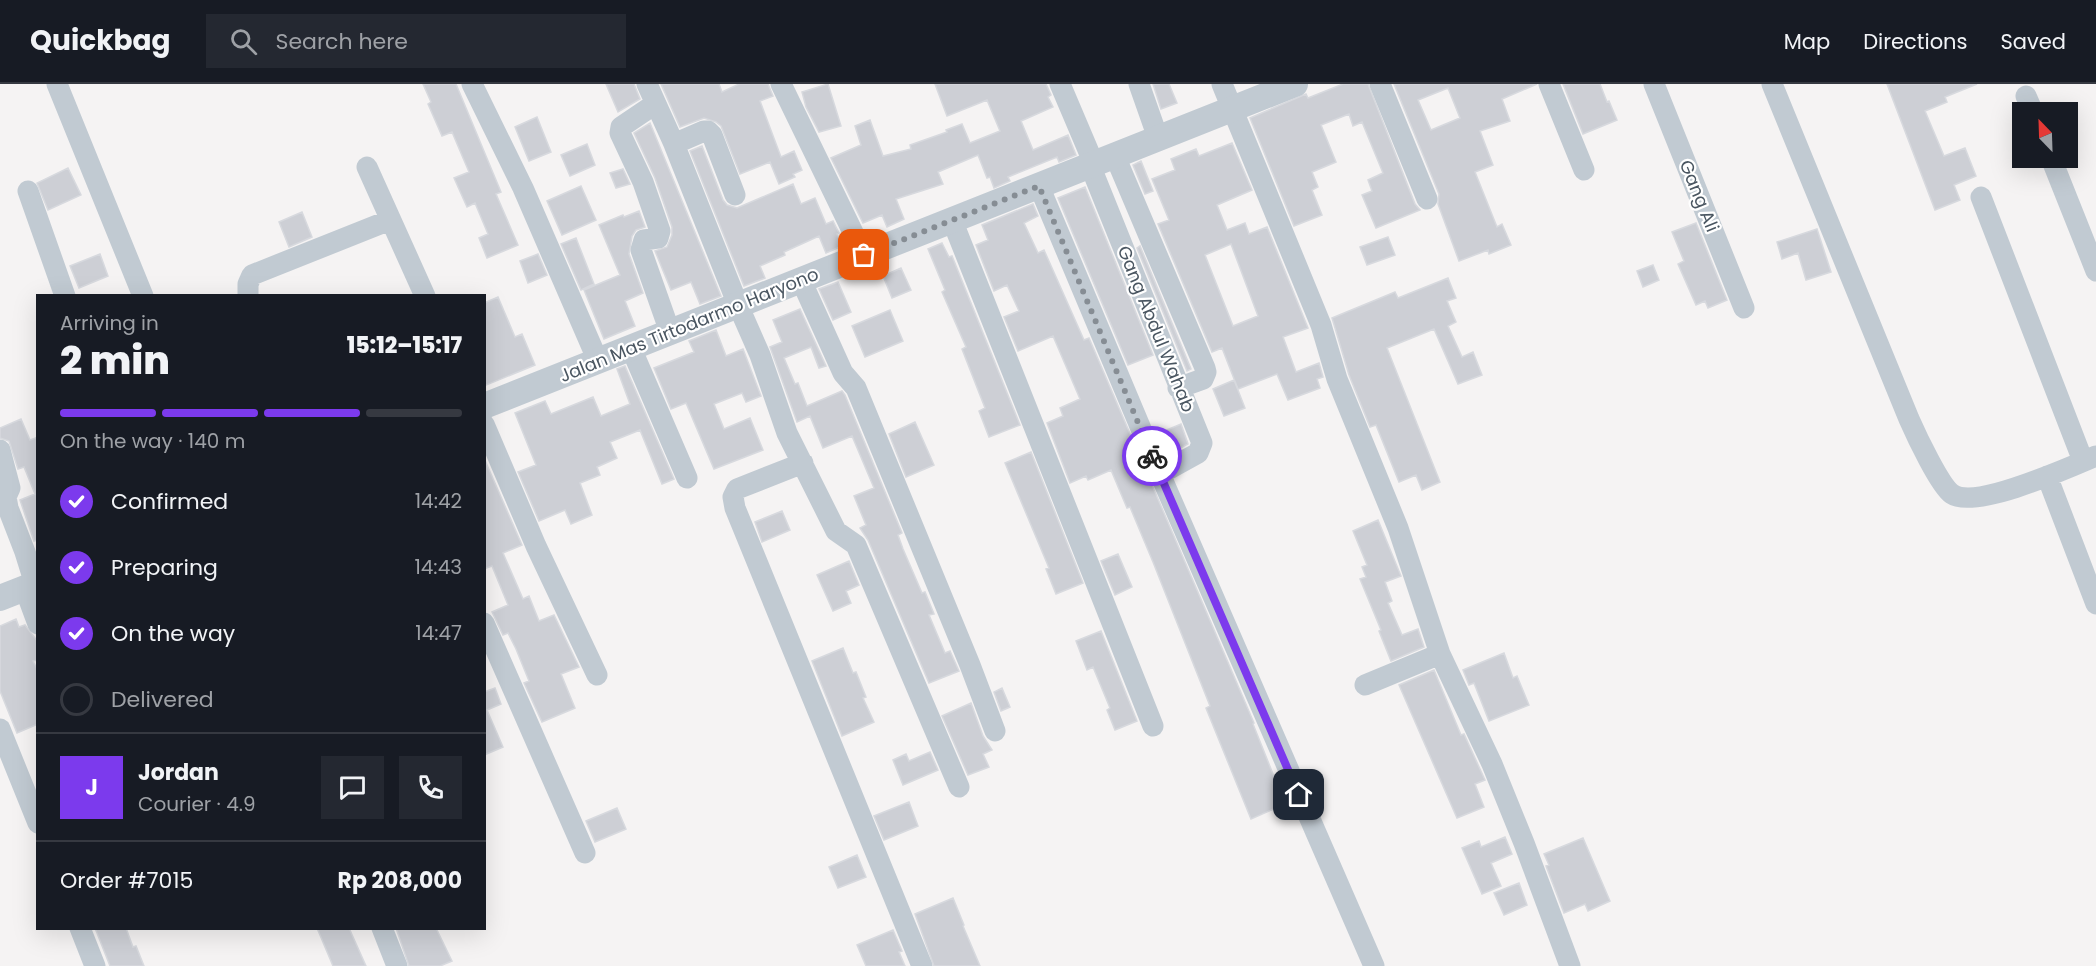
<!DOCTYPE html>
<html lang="en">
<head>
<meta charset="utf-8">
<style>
	body { margin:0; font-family:Poppins,sans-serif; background:#242831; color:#f1f3f6; height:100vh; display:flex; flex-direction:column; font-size:22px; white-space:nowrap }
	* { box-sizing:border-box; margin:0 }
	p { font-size:20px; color:#9ea1a6 }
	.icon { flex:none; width:33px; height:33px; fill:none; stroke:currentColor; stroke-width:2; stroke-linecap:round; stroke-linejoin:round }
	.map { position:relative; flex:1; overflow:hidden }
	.sheet { position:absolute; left:36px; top:210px; width:450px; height:636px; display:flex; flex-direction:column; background:#171b24; border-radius:0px; box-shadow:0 6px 24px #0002 }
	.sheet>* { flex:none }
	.needle { width:39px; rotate:337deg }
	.controls { position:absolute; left:2012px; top:18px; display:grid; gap:12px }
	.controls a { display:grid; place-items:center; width:66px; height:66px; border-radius:0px; background:#171b24; box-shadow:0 6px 24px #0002; font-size:30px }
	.pin { position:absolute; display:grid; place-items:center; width:51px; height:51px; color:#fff; margin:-26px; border-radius:12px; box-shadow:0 3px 9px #0006 }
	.courier { position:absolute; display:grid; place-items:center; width:60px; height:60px; margin:-30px; border:4px solid #7c3aed; border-radius:50%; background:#fff; color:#222; box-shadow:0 2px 8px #0007 }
	.head em { font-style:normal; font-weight:800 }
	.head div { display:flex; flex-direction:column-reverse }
	.head { display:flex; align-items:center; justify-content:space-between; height:102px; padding:0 24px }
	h1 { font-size:39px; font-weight:800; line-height:45px }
	.bar { display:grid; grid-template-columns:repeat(4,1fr); gap:9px 6px; align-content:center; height:72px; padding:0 24px }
	.bar i { height:8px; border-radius:4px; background:#363941 }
	.bar .on { background:#7c3aed }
	.bar p { grid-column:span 4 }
	.line { display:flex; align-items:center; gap:15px; padding:0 24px; border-top:2px solid #363941 }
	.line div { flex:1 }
	.round { display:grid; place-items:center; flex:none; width:63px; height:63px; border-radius:0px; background:#242831 }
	ol { padding:0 24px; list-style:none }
	li { display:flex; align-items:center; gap:18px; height:66px }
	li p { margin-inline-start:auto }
	li .icon { padding:6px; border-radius:50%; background:#7c3aed; color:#fff; stroke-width:4 }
	li:last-child { color:#9ea1a6 }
	li i { width:33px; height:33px; border:3px solid #363941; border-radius:50% }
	header { display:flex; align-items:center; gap:36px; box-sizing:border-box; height:84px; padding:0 30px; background:#171b24; border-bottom:2px solid #363941 }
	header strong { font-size:28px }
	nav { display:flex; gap:33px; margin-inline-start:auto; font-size:21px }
	.search { width:420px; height:54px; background:#242831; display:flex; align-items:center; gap:15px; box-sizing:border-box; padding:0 21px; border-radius:0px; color:#9ea1a6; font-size:22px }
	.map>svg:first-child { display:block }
	.building { fill:#cdcfd5; stroke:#d7d9de; stroke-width:1.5; fill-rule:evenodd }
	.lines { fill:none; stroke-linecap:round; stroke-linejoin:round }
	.minor { stroke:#c1cad2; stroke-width:21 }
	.tertiary { stroke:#c1cad2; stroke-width:26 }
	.done { stroke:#868d94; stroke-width:6; stroke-dasharray:0 10.8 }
	.route { stroke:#7c3aed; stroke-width:8 }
	.labels { text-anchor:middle; stroke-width:4.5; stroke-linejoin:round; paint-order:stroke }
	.street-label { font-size:18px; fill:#4a5661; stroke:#fff }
</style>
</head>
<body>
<header>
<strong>Quickbag</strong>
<div class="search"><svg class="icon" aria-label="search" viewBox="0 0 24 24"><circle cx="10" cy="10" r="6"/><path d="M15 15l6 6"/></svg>Search here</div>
<nav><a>Map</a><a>Directions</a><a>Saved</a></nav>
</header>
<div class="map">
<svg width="2096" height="882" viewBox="0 0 2096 882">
	<rect width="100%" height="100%" fill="#f5f3f3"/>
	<path class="building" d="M423 0H456L501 108 496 110 518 161 487 174 479 154 488 150 475 119 467 123 454 94 469 88 452 48 442 52 428 20 431 18Z
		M606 0H634L640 15 618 28Z
		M661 0H719L722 8 739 0H768L773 12 760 17 781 73 794 67 802 86 793 90 795 93 779 100 770 78 740 90 721 42 716 38 704 34 680 43Z
		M828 0 841 42 819 48 806 23 802 8Z
		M935 0H1046L1051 11 1048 13 1053 23 1021 37 1033 66 1068 51 1076 71 1059 78 1057 73 1008 93 1010 97 994 104 990 93 987 94 978 71 938 88 943 100 896 115 904 135 887 143 882 131 863 139 831 74 861 61 855 42 870 36 883 72 911 65 910 61 947 48 946 46 962 40 970 59 1000 47 987 16 947 32Z
		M1153 0H1169L1177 19 1161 25Z
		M1343 0H1368L1415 120 1420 126 1376 144 1362 111 1372 107 1368 96 1383 89 1362 38 1353 42 1349 30 1321 41 1336 78 1312 88 1318 103 1312 106 1322 131 1294 142 1250 34 1306 10 1308 14Z
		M1394 0H1537L1502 15 1510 37 1480 47 1493 81 1475 88 1497 143 1502 140 1511 161 1489 170 1488 166 1459 177 1438 120 1439 110ZM1448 4 1460 34 1431 46 1418 16Z
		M1563 0H1600L1607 18 1609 17 1617 36 1583 50Z
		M1887 0H1977L1945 13 1947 18 1925 27 1944 72 1965 64 1976 92 1954 101 1960 116 1935 126Z
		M537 33 551 68 529 77 515 43Z
		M650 39 721 212 700 220 691 198 671 206 655 167 667 163 672 151V143L655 94 634 49Z
		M1232 59 1252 106 1217 121 1227 146 1245 139 1249 150 1267 143 1308 244 1283 253 1296 288 1319 279 1323 293 1317 295 1320 304 1288 316 1277 290 1238 305 1222 264 1212 268 1158 140 1169 136 1152 95 1175 86 1171 75 1196 65 1199 72ZM1231 160 1258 232 1233 242 1205 171Z
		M587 60 595 81 570 92 561 71Z
		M702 62 723 116 727 121 737 124 793 100 801 120 815 114 826 140 833 137 839 149 837 150 842 162 826 169 819 152 784 168 785 171 760 182 765 194 744 202 690 67Z
		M1141 77 1153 107 1145 110 1133 81Z
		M68 84 81 111 48 126 37 99Z
		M623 85 630 100 616 104 610 89Z
		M581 102 596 136 562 151 547 117Z
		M1085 103 1153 271 1128 281 1058 114Z
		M1033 120 1038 132 1024 139 1038 169 1044 166 1084 256 1089 254 1254 639 1253 640 1285 720 1251 735 1206 624 1210 622 1153 478 1130 423 1127 424 1111 386 1088 396 1086 392 1070 399 1047 339 1063 332 1060 324 1080 315 1053 252 1018 267 1004 233 1019 227 1007 201 994 207 976 161 988 156 982 141Z
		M639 127 645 143 636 146 632 152 629 170 643 209 625 217 635 242 604 255 584 206 620 191 599 141 623 131 624 133Z
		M302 128 312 153 289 163 279 138Z
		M1696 139 1727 216 1708 224 1705 217 1696 221 1678 180 1684 177 1672 148Z
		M1817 145 1831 188 1806 196 1798 169 1782 175 1777 158Z
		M1388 153 1395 171 1367 181 1360 163Z
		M576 154 594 200 581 206 561 160Z
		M942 159 949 173 952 172 1020 341 989 353 979 327 985 324 962 265 966 263 942 208 945 206 928 165Z
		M1140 162 1191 285 1187 287 1137 164Z
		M100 170 108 192 79 204 70 182Z
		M538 170 547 191 528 199 520 177Z
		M1653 181 1659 196 1643 203 1637 187Z
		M901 184 911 206 892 214 883 192Z
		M1448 194 1456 214 1447 217 1456 238 1448 242 1462 273 1473 268 1482 291 1458 300 1434 245 1387 264 1440 398 1422 406 1416 391 1399 398 1376 341 1370 343 1349 291 1332 234 1395 208 1398 214Z
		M838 198 851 228 833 236 819 205Z
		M498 213 515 253 522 250 535 281 484 302V219Z
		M800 225 826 282 819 284 811 263 784 274 795 300 798 299 807 322 842 307 845 311 902 449 898 451 903 465 922 509 925 508 934 530 929 531 945 569 950 567 959 587 929 599 868 456 860 444 866 441 854 412 874 404 852 352 823 364 810 332 797 338 770 263 782 258 773 236Z
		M890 226 903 257 865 273 852 242Z
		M716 246 726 272 743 265 761 312 746 318 742 309 714 320 724 345 750 334 763 366 714 385 686 319 671 325 654 284 694 268 689 257Z
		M625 282 674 395 662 400 640 346 610 358 617 374 597 383 600 391 580 399 592 431 571 440 565 426 539 437 518 388 536 381 515 329 545 317 551 330 593 313 601 332 630 320 617 285Z
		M1234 296 1245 324 1224 332 1213 305Z
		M21 335 30 356 38 353V456L34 457 20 416 35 410 24 383 18 385 9 357 0 354V344Z
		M915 338 934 381 906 393 889 350Z
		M1181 340 1188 360 1166 372 1157 350Z
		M1031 368 1083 499 1056 510 1046 485 1049 484 1005 379Z
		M484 374 522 461 503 469 523 515 529 512 539 537 554 531 579 583 561 590 575 624 542 638 524 599 529 597 516 565 508 549 503 551 492 528 508 521 492 482 484 485Z
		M782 427 790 446 762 458 755 438Z
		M1378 436 1401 492 1385 498 1392 517 1388 519 1402 551 1418 545 1424 563 1391 577 1379 547 1381 546 1360 495 1366 493 1362 483 1367 481 1353 447Z
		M1118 470 1132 503 1115 511 1101 477Z
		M849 477 859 501 846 507 851 519 833 527 817 491Z
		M16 535 19 543 25 541 38 558V576L33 577 38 587V640L17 649 0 607V542Z
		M1101 547 1137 637 1115 646 1107 626 1110 624 1093 583 1087 586 1076 557Z
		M843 564 853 589 856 588 866 613 863 614 874 638 842 652 812 577Z
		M1504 569 1513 594 1517 592 1529 621 1489 637 1474 599 1469 601 1463 586Z
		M1434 586 1461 651 1464 650 1485 696 1475 700 1484 723 1457 734 1399 601Z
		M495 604 501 620 487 626 503 663 484 671V608Z
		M1002 604 1010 623 1001 627 994 608Z
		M971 619 983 652 992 666 983 670 989 683 968 691 942 632Z
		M930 668 938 686 903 701 893 676 906 670 909 677Z
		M909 718 918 742 884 756 874 732Z
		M617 724 626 745 595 758 586 737Z
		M1505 753 1512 770 1491 779 1501 802 1482 810 1462 764 1479 757 1481 763Z
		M1583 754 1610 817 1588 827 1585 820 1564 829 1546 782 1549 781 1544 770Z
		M857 771 866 793 838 804 829 783Z
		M1519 799 1527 821 1504 831 1494 809Z
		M953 814 964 841 963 842 980 882H934L915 830Z
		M95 844H126L133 863 136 862 144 882H110Z
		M317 844H349L366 882H333Z
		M396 844H436L452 877 440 882H409Z
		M893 846 902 867 899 868 905 882H866L857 861Z"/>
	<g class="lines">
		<path class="minor" d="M57 0 143 212
			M472 0 523 104 598 277
			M647 0 674 60 738 221 760 271 787 349 836 447 856 461 959 703
			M781 0 864 171
			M1060 0 1094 80
			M1139 0 1158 54
			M1222 0 1321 241 1337 295 1398 444 1440 570 1492 680 1524 759 1570 882
			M1380 0 1427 115
			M1549 0 1584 86
			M1654 0 1744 224
			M1772 0 1909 335C1916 351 1940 402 1952 410 1975 426 2070 383 2096 372
			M2026 12 2033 28
			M655 20 621 43 620 49 643 98 660 147 658 154 644 156 641 166 670 248
			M674 60 704 47H708L712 51 735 111
			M1115 72 1205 284 1206 288 1203 295 1178 304
			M2051 74 2096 187
			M1090 81 1202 359 1198 369 1160 390
			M367 83 425 212
			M1039 102 1160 390 1374 882
			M28 107 65 212
			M1981 113 2083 377
			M952 136 1153 642
			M801 196 843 289 856 304 970 581 995 647
			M248 212V200L252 191 390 136
			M631 264 687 394
			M484 340 536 462 597 591
			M0 366 10 404 6 413 8 424 25 468 35 500
			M803 379 737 405 733 413 735 424 922 882
			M2047 392 2096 520
			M25 505 38 540
			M484 539 585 769
			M1365 601 1440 570
			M0 645 38 739
			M80 844 95 882
			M382 844 397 882"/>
		<path class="tertiary" d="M484 322 1295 0
			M0 514 38 499"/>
	</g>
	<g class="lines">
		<path class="done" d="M864 171 1039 102 1152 372"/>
		<path class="route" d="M1152 372 1299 711"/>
	</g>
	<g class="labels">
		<g class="street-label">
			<text transform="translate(1699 112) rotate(68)" y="6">Gang Ali</text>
			<text transform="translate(689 241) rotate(-22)" y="6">Jalan Mas Tirtodarmo Haryono</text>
			<text transform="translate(1156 245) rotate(68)" y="6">Gang Abdul Wahab</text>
		</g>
	</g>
</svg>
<div class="controls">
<a><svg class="needle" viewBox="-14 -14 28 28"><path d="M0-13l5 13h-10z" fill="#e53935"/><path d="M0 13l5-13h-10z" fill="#9ea1a6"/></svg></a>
</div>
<div class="pin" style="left:864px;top:171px;background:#ea580c"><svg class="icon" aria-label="bag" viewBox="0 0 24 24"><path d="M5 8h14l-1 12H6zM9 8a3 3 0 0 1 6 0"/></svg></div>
<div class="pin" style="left:1299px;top:711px;background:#1f2937"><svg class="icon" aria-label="home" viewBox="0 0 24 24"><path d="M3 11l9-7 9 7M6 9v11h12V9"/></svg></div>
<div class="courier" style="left:1152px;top:372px"><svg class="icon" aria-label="bike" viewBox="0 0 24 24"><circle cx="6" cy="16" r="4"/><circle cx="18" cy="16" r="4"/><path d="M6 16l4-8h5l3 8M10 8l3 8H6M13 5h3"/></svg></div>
<section class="sheet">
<div class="head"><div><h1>2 min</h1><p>Arriving in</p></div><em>15:12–15:17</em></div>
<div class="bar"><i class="on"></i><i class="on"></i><i class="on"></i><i></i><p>On the way · 140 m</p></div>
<ol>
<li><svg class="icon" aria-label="check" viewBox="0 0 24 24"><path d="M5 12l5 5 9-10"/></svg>Confirmed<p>14:42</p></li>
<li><svg class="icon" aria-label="check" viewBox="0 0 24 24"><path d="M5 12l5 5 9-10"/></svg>Preparing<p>14:43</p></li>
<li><svg class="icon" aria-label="check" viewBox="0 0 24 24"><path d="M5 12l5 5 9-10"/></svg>On the way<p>14:47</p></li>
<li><i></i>Delivered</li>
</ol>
<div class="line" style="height:108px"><b class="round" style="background:#7c3aed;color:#fff">J</b><div><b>Jordan</b><p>Courier · 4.9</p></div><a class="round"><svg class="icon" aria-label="chat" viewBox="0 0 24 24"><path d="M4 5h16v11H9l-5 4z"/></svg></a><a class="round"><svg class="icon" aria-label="phone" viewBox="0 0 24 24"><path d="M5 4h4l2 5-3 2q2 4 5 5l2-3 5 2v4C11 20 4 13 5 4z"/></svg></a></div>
<div class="line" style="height:78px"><div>Order #7015</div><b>Rp 208,000</b></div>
</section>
</div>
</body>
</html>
